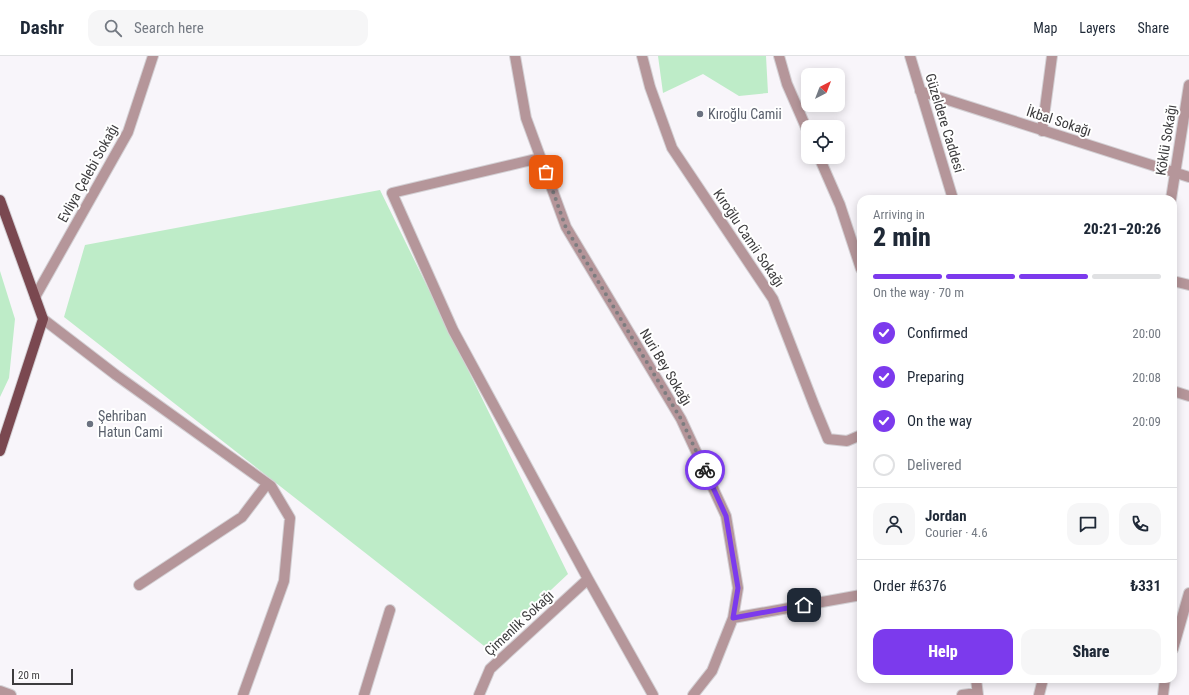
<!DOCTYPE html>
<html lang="en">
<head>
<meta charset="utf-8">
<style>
	body { margin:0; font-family:"Roboto Condensed",sans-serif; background:#f6f6f7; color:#1f2937; height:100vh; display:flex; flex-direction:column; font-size:15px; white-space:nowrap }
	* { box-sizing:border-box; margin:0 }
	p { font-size:13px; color:#747a83 }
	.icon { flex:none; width:22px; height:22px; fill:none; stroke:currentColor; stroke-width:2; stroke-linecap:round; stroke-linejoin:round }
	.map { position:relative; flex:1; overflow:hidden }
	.details { position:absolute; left:857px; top:139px; width:320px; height:488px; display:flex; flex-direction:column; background:#fff; border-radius:12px; box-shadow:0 2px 10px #0003 }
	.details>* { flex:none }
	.needle { width:26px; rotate:42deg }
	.buttons { position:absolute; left:801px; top:12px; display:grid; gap:8px }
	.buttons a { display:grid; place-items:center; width:44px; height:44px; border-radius:8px; background:#fff; box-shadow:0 2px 10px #0003; font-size:20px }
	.scale { position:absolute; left:12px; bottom:10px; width:61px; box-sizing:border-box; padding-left:4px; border:2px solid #3d3c3e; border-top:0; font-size:11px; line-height:14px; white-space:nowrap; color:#3d3c3e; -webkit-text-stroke:3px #fff; paint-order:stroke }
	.pin { position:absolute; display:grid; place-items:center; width:34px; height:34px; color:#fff; margin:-17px; border-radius:8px; box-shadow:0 2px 6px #0006 }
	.courier { position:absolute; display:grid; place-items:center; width:40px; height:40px; margin:-20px; border:3px solid #7c3aed; border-radius:50%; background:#fff; color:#222; box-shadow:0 1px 5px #0007 }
	.summary em { font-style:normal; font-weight:800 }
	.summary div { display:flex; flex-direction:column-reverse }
	.summary { display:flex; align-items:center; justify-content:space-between; height:68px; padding:0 16px }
	h1 { font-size:26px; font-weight:800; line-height:30px }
	.bar { display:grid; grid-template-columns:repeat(4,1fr); gap:6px 4px; align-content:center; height:48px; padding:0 16px }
	.bar i { height:5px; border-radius:3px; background:#e0e1e3 }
	.bar .on { background:#7c3aed }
	.bar p { grid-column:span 4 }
	.line { display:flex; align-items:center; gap:10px; padding:0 16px; border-top:1px solid #e0e1e3 }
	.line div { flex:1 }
	.round { display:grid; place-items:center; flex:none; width:42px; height:42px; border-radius:12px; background:#f6f6f7 }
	ol { padding:0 16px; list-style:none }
	li { display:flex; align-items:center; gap:12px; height:44px }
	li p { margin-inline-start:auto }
	li .icon { padding:4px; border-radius:50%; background:#7c3aed; color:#fff; stroke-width:4 }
	li:last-child { color:#747a83 }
	li i { width:22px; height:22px; border:2px solid #e0e1e3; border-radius:50% }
	.action { display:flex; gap:8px; margin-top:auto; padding:8px 16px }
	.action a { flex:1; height:46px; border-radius:12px; background:#7c3aed; color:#fff; font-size:16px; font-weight:800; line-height:46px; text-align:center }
	.action a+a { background:#f6f6f7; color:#1f2937 }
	header { display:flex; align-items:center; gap:24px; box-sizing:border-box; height:56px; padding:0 20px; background:#fff; border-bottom:1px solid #e0e1e3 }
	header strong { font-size:19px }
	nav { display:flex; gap:22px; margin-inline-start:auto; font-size:14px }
	.search { width:280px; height:36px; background:#f6f6f7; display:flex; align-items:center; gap:10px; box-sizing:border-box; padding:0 14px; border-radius:12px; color:#747a83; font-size:15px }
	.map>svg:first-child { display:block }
	.green { fill:#beecc8 }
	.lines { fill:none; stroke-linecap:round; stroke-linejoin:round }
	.minor-casing { stroke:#d3d0d4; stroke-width:12 }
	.major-casing { stroke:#d3d0d4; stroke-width:12 }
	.minor { stroke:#b5969a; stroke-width:10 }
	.major { stroke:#7a4850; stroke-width:10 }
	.done { stroke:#7e7d80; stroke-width:4; stroke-dasharray:0 7.2 }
	.route { stroke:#7c3aed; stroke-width:5 }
	.worship-dot { fill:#6b7280; stroke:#fff; stroke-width:1.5 }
	.labels { text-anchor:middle; stroke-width:4; stroke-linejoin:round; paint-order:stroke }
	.worship-label { font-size:14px; fill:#5b616d; stroke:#fff; text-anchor:start }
	.street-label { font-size:14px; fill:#3d3c3e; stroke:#fff }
</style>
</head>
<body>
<header>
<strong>Dashr</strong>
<div class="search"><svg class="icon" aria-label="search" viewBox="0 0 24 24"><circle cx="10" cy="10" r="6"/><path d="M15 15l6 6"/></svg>Search here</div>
<nav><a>Map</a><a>Layers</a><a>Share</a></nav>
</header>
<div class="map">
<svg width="1189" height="639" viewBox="0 0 1189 639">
	<rect width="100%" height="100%" fill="#f8f5fa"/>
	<path class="green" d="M658 0H766L768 37 739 40 703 18 663 37Z
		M380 134 568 518 488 593 64 261 85 189Z
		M0 215 15 263 9 322 0 341Z"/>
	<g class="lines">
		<g class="minor-casing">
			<path id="minor" d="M515 0 526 62 566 171 681 363 726 460 738 532 733 562 712 615 693 639
				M642 0 650 31 672 92 773 243 814 349 828 383 847 385 861 379
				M779 0 787 28 808 76
				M910 0 953 143
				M920 35 1189 121
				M1042 75 1052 0
				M819 101 840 149 861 213
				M540 102 392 137 453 274 588 523 653 639
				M1171 143 1189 29
				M1173 225 1189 229
				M35 241 128 76 153 0
				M43 263 116 319 271 430 290 462 284 525 243 639
				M1173 335 1189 340
				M139 529 242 461 267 428
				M733 562 861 539
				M1173 593 1189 537
				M976 623 978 639
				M0 635 11 639
				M364 639 390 554
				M479 639 490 613 588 523
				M962 639 977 637
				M1039 639 1043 623
				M1163 639 1165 623"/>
		</g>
		<g class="major-casing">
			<path id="major" d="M0 144 43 263 0 395"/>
		</g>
		<use href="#minor" class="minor"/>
		<use href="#major" class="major"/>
	</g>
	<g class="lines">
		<path class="done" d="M546 116 566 172 681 363 705 414"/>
		<path class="route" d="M705 414 726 460 738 532 733 562 804 549"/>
	</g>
	<g class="worship-dot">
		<circle cx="700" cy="58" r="4"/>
		<circle cx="90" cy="368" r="4"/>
	</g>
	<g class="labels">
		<g class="worship-label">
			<text x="708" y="63">Kıroğlu Camii</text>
			<text x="98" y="365">Şehriban<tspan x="98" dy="16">Hatun Cami</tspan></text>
		</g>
		<g class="street-label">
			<text transform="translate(1059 65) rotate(18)" y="5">İkbal Sokağı</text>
			<text transform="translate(945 67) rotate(73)" y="5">Güzeldere Caddesi</text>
			<text transform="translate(1166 84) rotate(-81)" y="5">Köklü Sokağı</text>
			<text transform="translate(88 117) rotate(-61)" y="5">Evliya Çelebi Sokağı</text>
			<text transform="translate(749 182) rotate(56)" y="5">Kıroğlu Camii Sokağı</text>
			<text transform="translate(666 311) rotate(59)" y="5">Nuri Bey Sokağı</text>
			<text transform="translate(519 567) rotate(-43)" y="5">Çimenlik Sokağı</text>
		</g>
	</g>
</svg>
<div class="buttons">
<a><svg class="needle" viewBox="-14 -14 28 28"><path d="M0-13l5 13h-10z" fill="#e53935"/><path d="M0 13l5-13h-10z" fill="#747a83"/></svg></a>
<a><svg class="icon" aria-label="locate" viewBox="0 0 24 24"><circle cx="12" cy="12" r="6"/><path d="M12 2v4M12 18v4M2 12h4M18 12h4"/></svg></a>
</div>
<div class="scale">20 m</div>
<div class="pin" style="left:546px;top:116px;background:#ea580c"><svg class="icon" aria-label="bag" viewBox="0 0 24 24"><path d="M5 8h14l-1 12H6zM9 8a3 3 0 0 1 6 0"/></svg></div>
<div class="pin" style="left:804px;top:549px;background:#1f2937"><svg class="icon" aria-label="home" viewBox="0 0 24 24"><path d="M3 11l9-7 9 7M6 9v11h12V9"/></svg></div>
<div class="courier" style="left:705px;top:414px"><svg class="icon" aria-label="bike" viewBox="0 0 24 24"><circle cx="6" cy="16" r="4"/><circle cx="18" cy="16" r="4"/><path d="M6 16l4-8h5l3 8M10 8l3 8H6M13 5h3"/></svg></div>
<section class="details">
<div class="summary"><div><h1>2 min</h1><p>Arriving in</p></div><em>20:21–20:26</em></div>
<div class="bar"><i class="on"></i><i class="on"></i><i class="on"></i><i></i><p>On the way · 70 m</p></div>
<ol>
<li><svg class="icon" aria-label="check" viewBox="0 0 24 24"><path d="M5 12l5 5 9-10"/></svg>Confirmed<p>20:00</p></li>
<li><svg class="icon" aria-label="check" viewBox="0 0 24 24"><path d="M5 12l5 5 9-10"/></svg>Preparing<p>20:08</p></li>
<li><svg class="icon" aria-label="check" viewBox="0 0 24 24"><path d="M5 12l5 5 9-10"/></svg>On the way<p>20:09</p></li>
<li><i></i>Delivered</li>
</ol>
<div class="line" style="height:72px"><a class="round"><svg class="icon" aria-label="person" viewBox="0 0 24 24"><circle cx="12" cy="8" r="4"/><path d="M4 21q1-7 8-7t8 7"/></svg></a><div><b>Jordan</b><p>Courier · 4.6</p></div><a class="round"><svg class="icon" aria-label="chat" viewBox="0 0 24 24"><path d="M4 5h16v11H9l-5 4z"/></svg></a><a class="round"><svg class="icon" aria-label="phone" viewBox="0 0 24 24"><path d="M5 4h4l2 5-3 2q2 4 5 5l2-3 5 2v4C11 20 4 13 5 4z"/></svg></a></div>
<div class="line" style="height:52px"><div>Order #6376</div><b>₺331</b></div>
<div class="action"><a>Help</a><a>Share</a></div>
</section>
</div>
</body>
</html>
